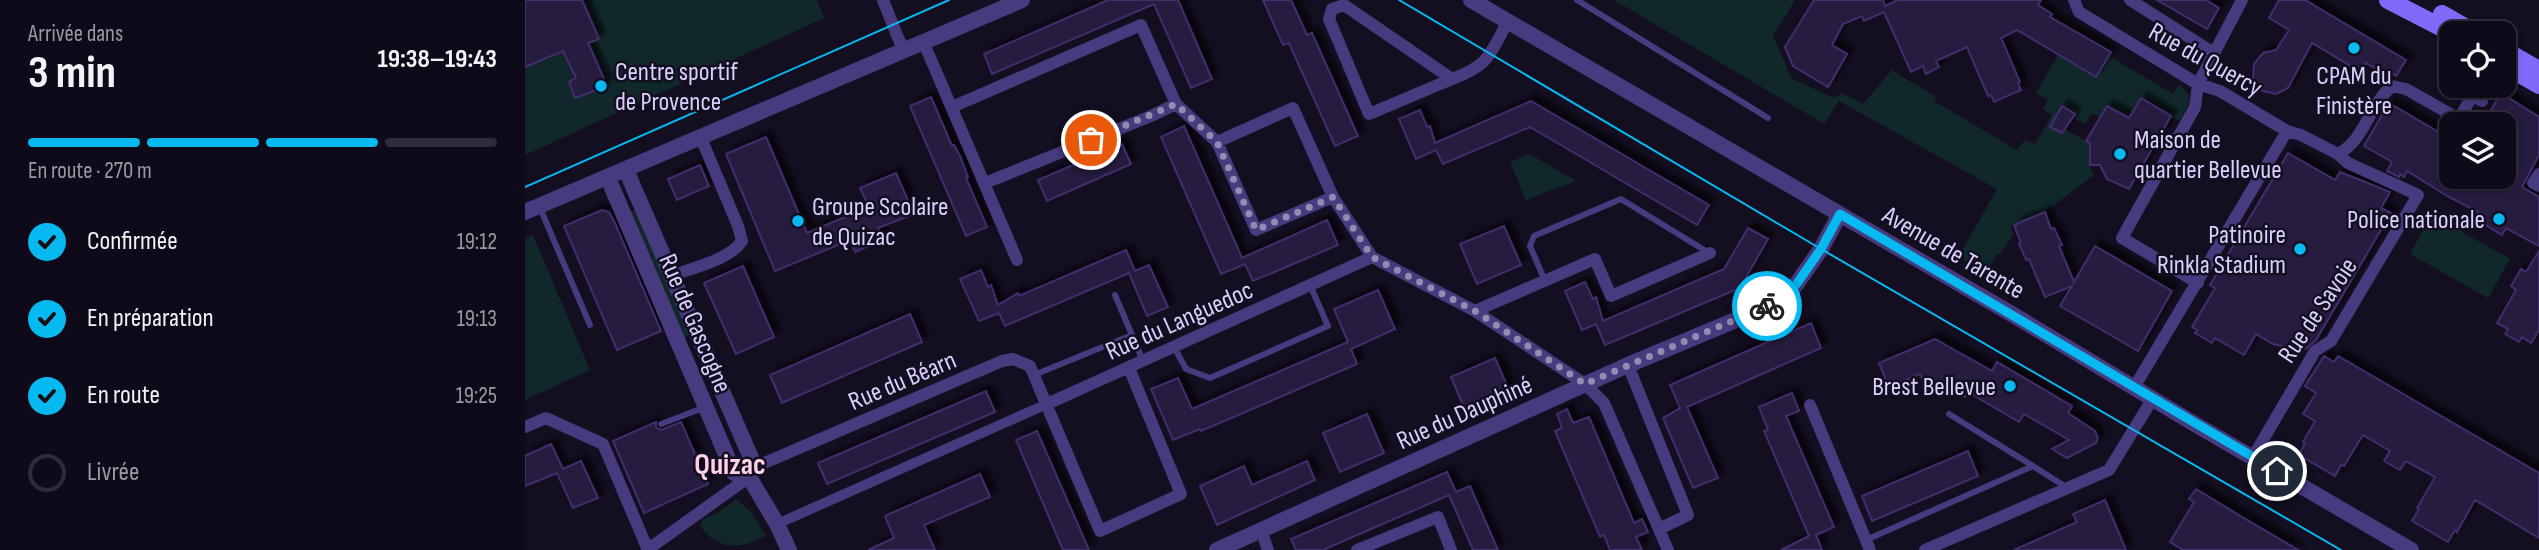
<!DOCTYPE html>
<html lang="fr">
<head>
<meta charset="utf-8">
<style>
	body { margin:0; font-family:"Sofia Sans Condensed",sans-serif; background:#181322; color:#f1f3f6; height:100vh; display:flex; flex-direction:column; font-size:26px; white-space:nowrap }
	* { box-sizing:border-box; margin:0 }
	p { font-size:23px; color:#9b9aa2 }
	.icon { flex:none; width:38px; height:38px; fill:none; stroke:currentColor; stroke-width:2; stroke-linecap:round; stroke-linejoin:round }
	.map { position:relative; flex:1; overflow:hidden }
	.panel { display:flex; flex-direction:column; background:#0f0a19; width:525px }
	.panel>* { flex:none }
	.buttons { position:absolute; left:1914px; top:21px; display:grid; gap:14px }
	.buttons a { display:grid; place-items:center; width:77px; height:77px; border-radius:14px; background:#0f0a19; box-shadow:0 4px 10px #0003,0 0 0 2px #2f2b38; font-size:35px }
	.pin { position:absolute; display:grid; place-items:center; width:60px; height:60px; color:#fff; margin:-30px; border:4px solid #fff; border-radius:50%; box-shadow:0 2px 7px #0007 }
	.courier { position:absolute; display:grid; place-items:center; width:70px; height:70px; margin:-35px; border:5px solid #07b9f1; border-radius:50%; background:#fff; color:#222; box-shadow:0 2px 9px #0007 }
	.head em { font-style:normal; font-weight:700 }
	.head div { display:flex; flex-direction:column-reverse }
	.head { display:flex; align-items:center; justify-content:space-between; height:119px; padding:0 28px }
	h1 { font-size:46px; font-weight:700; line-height:52px }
	.bar { display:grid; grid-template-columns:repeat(4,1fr); gap:10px 7px; align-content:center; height:84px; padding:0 28px }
	.bar i { height:9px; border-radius:5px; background:#2f2b38 }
	.bar .on { background:#07b9f1 }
	.bar p { grid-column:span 4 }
	ol { padding:0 28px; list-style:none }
	li { display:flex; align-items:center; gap:21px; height:77px }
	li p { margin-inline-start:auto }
	li .icon { padding:7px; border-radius:50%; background:#07b9f1; color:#111; stroke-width:4 }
	li:last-child { color:#9b9aa2 }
	li i { width:38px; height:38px; border:4px solid #2f2b38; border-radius:50% }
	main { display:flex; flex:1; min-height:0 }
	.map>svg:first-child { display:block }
	.green { fill:#11282b }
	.building { fill:#281b41; stroke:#432d6d; stroke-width:2; filter:url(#shadow) }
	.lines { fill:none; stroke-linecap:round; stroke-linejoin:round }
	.service { stroke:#473a7f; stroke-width:6 }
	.pedestrian { stroke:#473a7f; stroke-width:10 }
	.minor { stroke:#473a7f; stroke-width:12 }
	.tertiary { stroke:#473a7f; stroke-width:16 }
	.secondary { stroke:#8269fa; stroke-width:18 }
	.tram { stroke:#07b9f1; stroke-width:2 }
	.done { stroke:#958bb1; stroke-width:7; stroke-dasharray:0 12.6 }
	.route { stroke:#07b9f1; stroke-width:9 }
	.poi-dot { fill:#07b9f1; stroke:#140e21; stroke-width:2.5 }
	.labels { text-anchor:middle; stroke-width:5; stroke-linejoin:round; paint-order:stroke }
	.street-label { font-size:26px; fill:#dbcffe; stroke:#140e21 }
	.poi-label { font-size:26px; fill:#dbcffe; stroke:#140e21; text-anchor:start }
	.quarter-label { font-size:30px; font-weight:bold; fill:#fed1e7; stroke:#140e21 }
</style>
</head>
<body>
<main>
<section class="panel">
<div class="head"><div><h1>3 min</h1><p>Arrivée dans</p></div><em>19:38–19:43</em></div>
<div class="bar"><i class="on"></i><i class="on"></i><i class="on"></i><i></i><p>En route · 270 m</p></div>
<ol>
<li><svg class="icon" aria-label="check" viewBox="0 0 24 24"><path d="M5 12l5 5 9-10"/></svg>Confirmée<p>19:12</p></li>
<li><svg class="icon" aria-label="check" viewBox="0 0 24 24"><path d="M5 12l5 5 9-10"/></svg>En préparation<p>19:13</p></li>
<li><svg class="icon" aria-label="check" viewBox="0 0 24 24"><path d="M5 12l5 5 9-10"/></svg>En route<p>19:25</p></li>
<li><i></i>Livrée</li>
</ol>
</section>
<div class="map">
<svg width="2014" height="550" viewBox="0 0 2014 550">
	<defs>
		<filter id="shadow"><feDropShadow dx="6" dy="-6" stdDeviation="2" flood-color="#0009"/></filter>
	</defs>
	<rect width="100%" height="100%" fill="#140e21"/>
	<path class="green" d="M0 0H292L299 18 0 155Z
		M1089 0H1270L1248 36 1267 79 1309 98 1317 93 1338 104 1367 70 1411 97 1409 101 1492 150 1500 140 1510 144 1527 115 1518 109 1523 100 1511 93 1533 55 1571 77 1584 56 1648 94 1654 84 1664 95V103L1654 121 1616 99 1613 123 1582 106 1575 117 1567 113 1560 124 1546 117 1548 113 1537 107 1525 127 1536 133 1539 129 1565 143V169L1569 175 1520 212 1486 226 1488 234 1475 254 1473 253 1462 269 1452 272 1441 266 1438 249 1472 189 1314 101 1299 124Z
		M1005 154 1051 181 1001 200 985 162Z
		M112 208 168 333 155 339 102 213Z
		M1907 215 1985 259 1963 298 1885 254Z
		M8 235 65 370 0 400V239Z
		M211 499 226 512 241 536C215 550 192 550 175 526L178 519 194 512Z"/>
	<path class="building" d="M0 0H57L74 39 63 43 82 86 50 98 44 82 51 78 38 51 0 67Z
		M583 0H653L687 79 666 88 629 4 467 74 459 54Z
		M738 0H766L782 35 787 33 833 136 810 146 764 43 758 45Z
		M1289 0H1358L1360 6 1373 0H1516L1513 5 1527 14 1525 17 1586 52 1571 77 1492 30 1476 38 1495 82 1493 83 1496 90 1469 102 1466 95 1463 96 1442 47 1411 61 1414 67 1401 74 1398 66 1386 72 1359 12 1339 21 1337 16 1318 24 1307 45 1322 54 1303 87 1268 66 1260 47Z
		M1632 0H1681L1694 8 1682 29Z
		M1754 0H1780L1881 60 1871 76 1859 69 1858 73 1841 63 1836 72 1787 43 1763 88 1751 94 1738 91 1728 79 1729 64 1738 53 1751 50 1764 30 1744 18Z
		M1976 93 2014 117V155L1997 187 2014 197V246L1981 228 1977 235 1951 219 1955 213 1922 196 1882 171 1879 177 1875 174 1874 177 1862 171 1867 162 1839 146 1864 103 1927 140V180L1929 177H1979V124H1958Z
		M406 97 427 146 429 145 435 156 443 177 441 178 462 227 441 236 385 106Z
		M1616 98 1646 116 1604 189 1582 179 1575 165H1565V143L1561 141 1582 106 1604 118Z
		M1006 101 1184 205 1172 225 1005 127 918 164 911 150 891 159 874 119 895 110 902 127 905 126 910 143Z
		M1537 106 1550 114 1537 133 1525 127Z
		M659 126 717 258 802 220 813 245 728 281 720 264 696 274 636 137Z
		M241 137 282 233 344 207 335 188 371 173 389 214 353 228 358 240 330 252 325 240 250 271 201 154Z
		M597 144 606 164 522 201 513 180Z
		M1763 153 1810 180 1815 172 1865 192 1856 208 1866 213 1791 340 1781 349 1761 347 1748 344 1731 334 1719 355 1690 338 1687 343 1670 333 1672 330 1667 327 1690 288 1685 285Z
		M175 165 184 186 152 200 143 179Z
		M77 210 84 212 89 221 136 331 92 350 39 226Z
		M1520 212 1526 229 1529 228 1537 245 1534 246 1549 282 1570 246 1647 291 1613 351 1535 306 1547 286 1520 297 1504 259 1501 260 1494 244 1496 243 1489 225Z
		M979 226 996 265 952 284 935 244Z
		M1223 228 1243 239 1215 288 1080 345 1071 324 1057 330 1040 291 1060 282 1068 299 1071 297 1078 321 1199 269Z
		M601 250 610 271 624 265 643 307 622 316 604 273 480 326 474 313 454 321 435 279 456 270 463 287 466 285 473 305 493 293 494 296Z
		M2014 251V330L2006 343 1997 337 1994 342 1980 334 1983 329 1972 323 1991 290 1986 286 1996 269 2001 272Z
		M218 266 249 337 211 354 179 283Z
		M853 290 870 329 826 349 832 364 676 431 675 429 648 440 626 389 653 378 667 409 823 342 809 309Z
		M385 314 397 342 257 403 245 375Z
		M1286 323 1296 348 1162 407 1193 478 1168 488 1138 418 1155 408 1145 385Z
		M1410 339 1467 371 1472 362 1547 406 1543 413 1570 431 1573 438 1571 443 1542 458 1527 449 1544 440 1499 414 1494 422 1443 392 1440 397 1423 387 1405 395 1395 374 1364 387 1354 363Z
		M1799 356 1809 362 1813 356 2014 473V538L1950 500 1932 532 1930 530 1923 542 1887 521 1894 509 1892 508 1910 477 1881 461 1875 470 1859 461 1865 451 1838 435 1819 466 1816 465 1810 476 1774 455 1780 443 1778 442 1790 421 1778 414 1791 393 1780 386Z
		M970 358 987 397 943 417 926 377Z
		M461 391 470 412 302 484 293 463Z
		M1267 393 1274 411 1261 416 1309 527 1291 535 1297 550H1256L1284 536 1239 431 1243 430 1234 407Z
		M1042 409 1048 423 1064 417 1109 523 1117 519 1123 532 1111 537 1117 550H1085L1079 535 1075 537 1030 431 1037 428 1032 414Z
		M842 414 859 453 815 472 798 433Z
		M131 422V427L136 430 156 422 183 484 119 513 88 441Z
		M512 431 564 550H538L491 440Z
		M26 444 38 469 56 461 73 498 48 508 32 473 0 486V456Z
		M1443 451 1453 476 1347 521 1337 496Z
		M782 461 790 480 692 525 675 486 719 466 727 485Z
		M922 472 931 492 945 486 973 550H948L924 495 798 550H771L766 539Z
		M455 474 465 497 399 525 410 550H343L369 538 360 516Z
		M1671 489 1717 517 1773 550H1658L1645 542 1669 502 1664 499Z
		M1580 500 1601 550H1489L1552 522 1548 514Z"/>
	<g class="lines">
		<path class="service" d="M1052 0 1243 118
			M15 208 65 325
			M1020 281 1005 246 1009 236 1096 199 1184 253
			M590 295 618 361
			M649 347 661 369 685 378 803 326 785 285
			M509 375 607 335
			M1424 414 1508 466
			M136 424 178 408
			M1341 540 1508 466 1541 487"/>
		<path class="pedestrian" d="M252 524 522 404"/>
		<path class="minor" d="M358 0 378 50
			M1549 0 1554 12 1673 84 1695 91 1762 131 1776 135 1813 154 1823 163 1893 195 1806 341 1790 351 1728 457
			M1605 0 1689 53
			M398 41 492 260
			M927 79 844 114 804 19 807 9 819 5 927 79C965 65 965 54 983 21
			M427 107 616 25 651 104 692 142 731 230 808 197 847 257
			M692 142 768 108 808 197
			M1813 154C1840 140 1844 105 1867 86L1881 89 1934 119 1947 96 1957 101
			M2014 174 2008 183 2014 186
			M460 183 626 116 651 104
			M147 276C168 267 203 261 217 241L213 226 176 138
			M1673 283 1597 238 1670 107 1673 84 1717 0
			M950 311 1070 259 1086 296 1185 253
			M1103 365 1163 515 1134 529
			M1610 386 1762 131
			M522 404 847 257 950 311 1060 384 1079 403 1143 550
			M1285 405 1345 550
			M0 427 21 418 78 444 123 550
			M230 467 477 361 488 359 505 366 575 531 656 494 604 368
			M736 530 743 550
			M122 550 224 477
			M832 550 913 517 926 550
			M1400 550 1584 470 1628 398"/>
		<path class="tertiary" d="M946 0 1485 313 1668 423 1886 550
			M101 170 230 467 224 477
			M83 178 209 473 224 477 252 524 264 550
			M0 212C165 141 331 71 497 0
			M692 550 1103 365 1261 299 1296 249 1315 214"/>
		<path class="secondary" d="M1863 0 1927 33
			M1917 14 1950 33
			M1979 50 2014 70
			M1979 65 2014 85"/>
		<path class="tram" d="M874 0 1296 249 1816 550
			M0 187 424 0"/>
	</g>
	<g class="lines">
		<path class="done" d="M566 140 651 104 692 142 731 230 808 197 847 257 950 311 1060 384 1242 306"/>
		<path class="route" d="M1242 306 1261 299 1296 249 1315 214 1752 471"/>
	</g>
	<g class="poi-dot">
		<circle cx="1829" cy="48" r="7"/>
		<circle cx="76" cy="86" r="7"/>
		<circle cx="1595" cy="154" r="7"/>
		<circle cx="1974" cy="219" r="7"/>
		<circle cx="273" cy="221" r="7"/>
		<circle cx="1775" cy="249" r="7"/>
		<circle cx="1485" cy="386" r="7"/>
	</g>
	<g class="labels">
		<g class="street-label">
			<text transform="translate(1681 59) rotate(29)" y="9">Rue du Quercy</text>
			<text transform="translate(1429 252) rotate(30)" y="9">Avenue de Tarente</text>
			<text transform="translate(1792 310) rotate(-56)" y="9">Rue de Savoie</text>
			<text transform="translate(654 320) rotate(-24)" y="9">Rue du Languedoc</text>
			<text transform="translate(171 323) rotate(67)" y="9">Rue de Gascogne</text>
			<text transform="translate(377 380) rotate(-23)" y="9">Rue du Béarn</text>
			<text transform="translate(939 412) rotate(-24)" y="9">Rue du Dauphiné</text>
		</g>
		<g class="poi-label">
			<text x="90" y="80">Centre sportif<tspan x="90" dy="30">de Provence</tspan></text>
			<text x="1829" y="84" text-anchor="middle">CPAM du<tspan x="1829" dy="30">Finistère</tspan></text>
			<text x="1609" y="148">Maison de<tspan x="1609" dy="30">quartier Bellevue</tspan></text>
			<text x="287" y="215">Groupe Scolaire<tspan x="287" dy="30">de Quizac</tspan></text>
			<text x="1960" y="228" text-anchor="end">Police nationale</text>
			<text x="1761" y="243" text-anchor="end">Patinoire<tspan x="1761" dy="30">Rinkla Stadium</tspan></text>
			<text x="1471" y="395" text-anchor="end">Brest Bellevue</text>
		</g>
		<g class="quarter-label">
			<text x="205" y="474">Quizac</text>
		</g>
	</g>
</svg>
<div class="buttons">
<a><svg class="icon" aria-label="locate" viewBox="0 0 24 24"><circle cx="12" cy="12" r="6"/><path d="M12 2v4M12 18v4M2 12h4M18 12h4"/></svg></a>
<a><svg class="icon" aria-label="layers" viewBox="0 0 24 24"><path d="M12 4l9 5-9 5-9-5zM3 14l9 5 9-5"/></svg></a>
</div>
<div class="pin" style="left:566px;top:140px;background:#ea580c"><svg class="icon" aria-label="bag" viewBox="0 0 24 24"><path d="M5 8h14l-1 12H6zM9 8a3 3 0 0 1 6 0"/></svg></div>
<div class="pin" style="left:1752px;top:471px;background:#1f2937"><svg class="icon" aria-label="home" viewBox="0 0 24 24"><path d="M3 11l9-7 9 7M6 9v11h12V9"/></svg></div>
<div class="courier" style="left:1242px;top:306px"><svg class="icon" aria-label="bike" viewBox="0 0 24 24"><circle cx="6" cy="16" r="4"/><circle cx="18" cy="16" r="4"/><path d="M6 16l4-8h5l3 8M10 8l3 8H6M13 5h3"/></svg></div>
</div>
</main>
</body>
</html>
